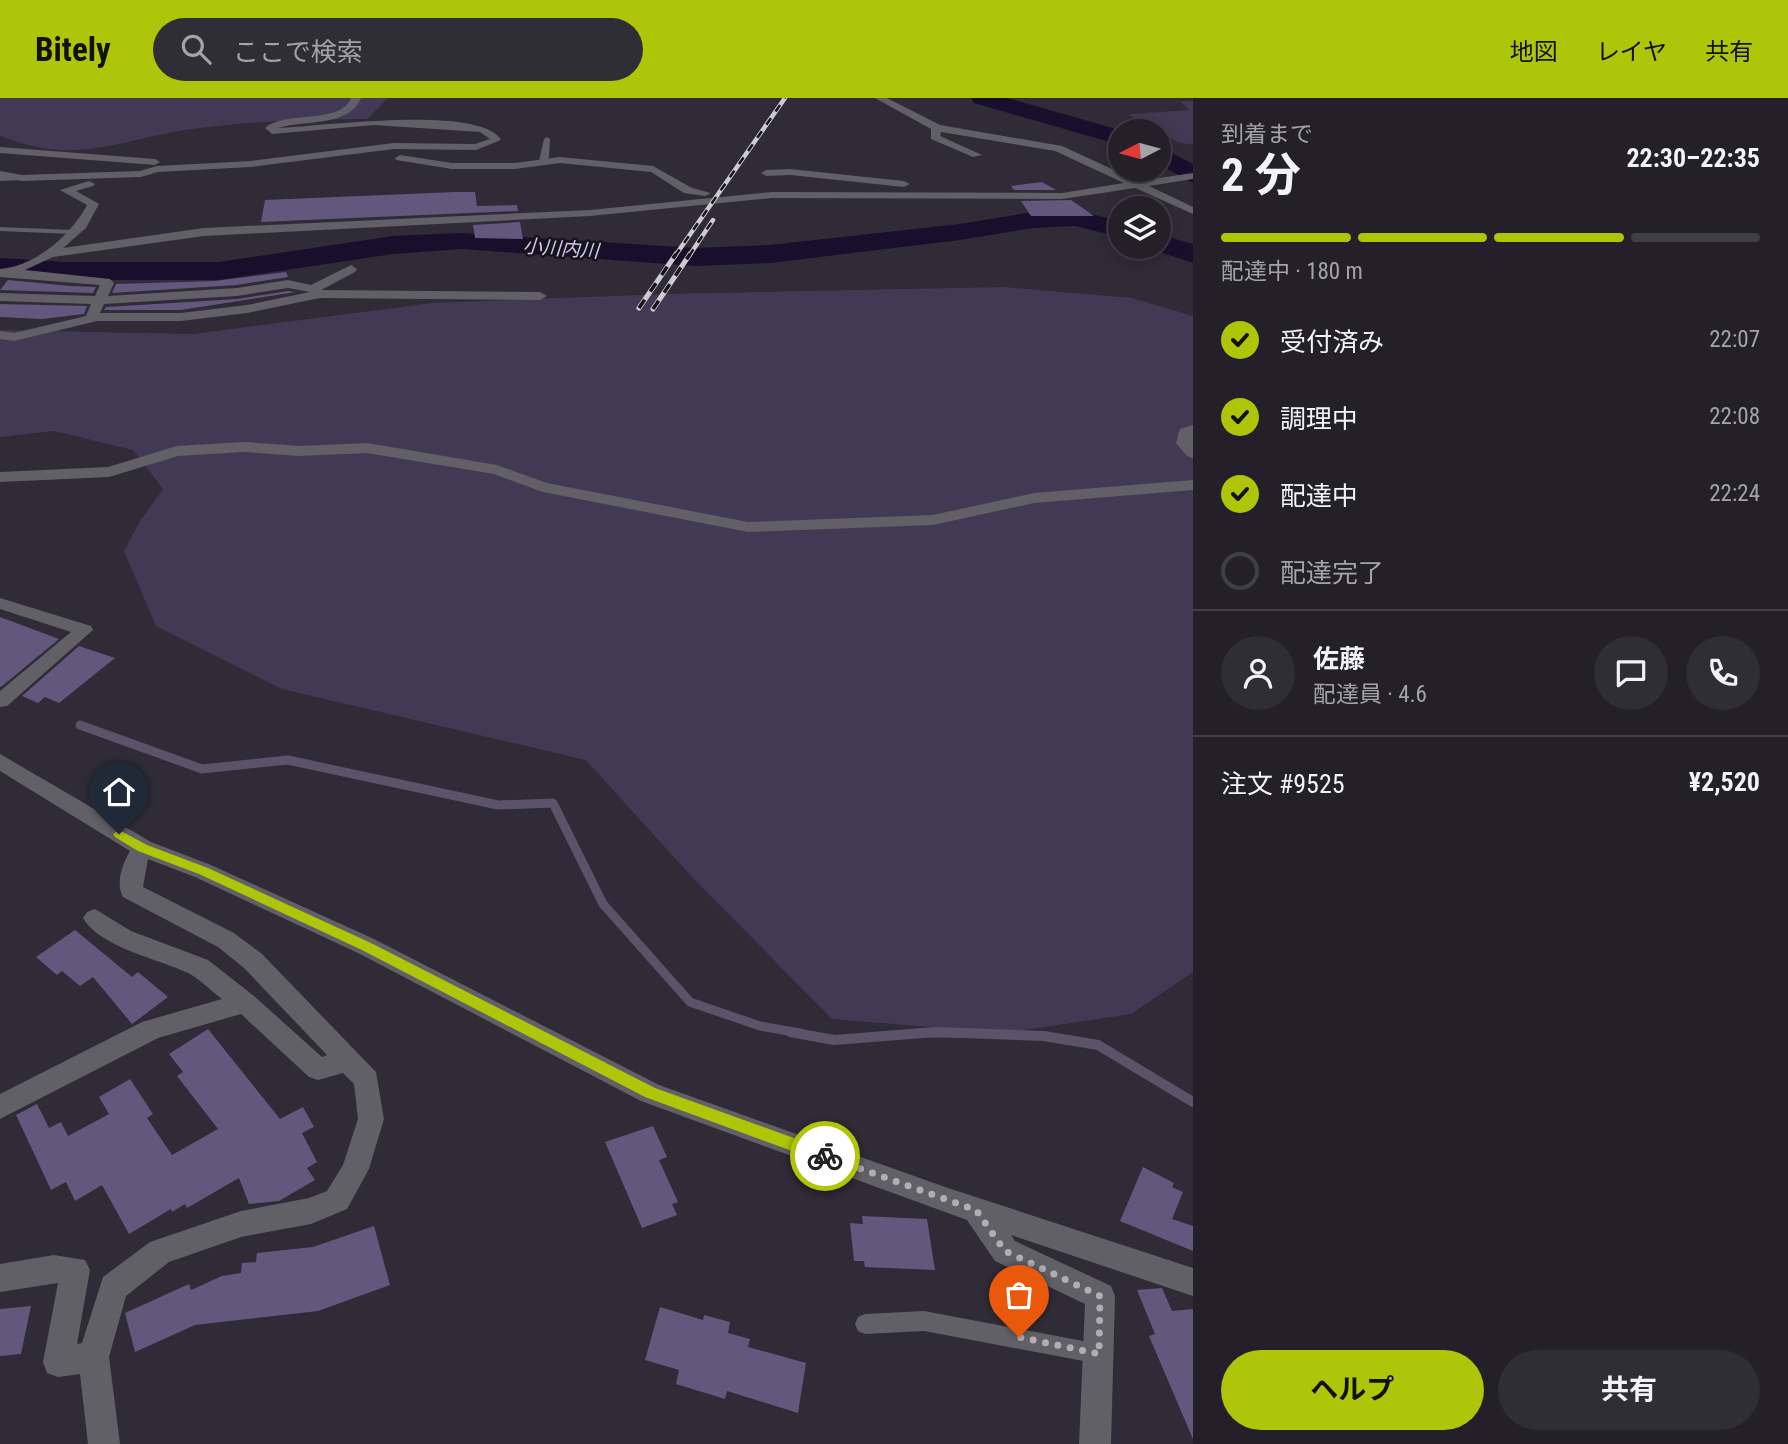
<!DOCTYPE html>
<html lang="ja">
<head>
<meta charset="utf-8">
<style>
	body { margin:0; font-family:"Roboto Condensed","Noto Sans JP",sans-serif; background:#2f2d35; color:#f1f3f6; height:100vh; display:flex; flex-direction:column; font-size:26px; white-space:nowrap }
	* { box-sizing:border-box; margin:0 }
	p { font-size:23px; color:#a3a3a8 }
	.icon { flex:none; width:38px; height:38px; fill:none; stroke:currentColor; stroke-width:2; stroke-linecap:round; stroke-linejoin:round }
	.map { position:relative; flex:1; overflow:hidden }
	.drawer { display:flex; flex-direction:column; background:#232029; width:595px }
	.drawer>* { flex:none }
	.needle { width:46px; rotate:264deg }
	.buttons { position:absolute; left:1108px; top:21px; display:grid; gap:14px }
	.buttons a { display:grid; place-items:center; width:63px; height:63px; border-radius:50%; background:#232029; box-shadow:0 4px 18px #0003,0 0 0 2px #403e46; font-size:35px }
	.pin { position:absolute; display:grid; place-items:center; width:60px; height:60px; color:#fff; margin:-72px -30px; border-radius:50% 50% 50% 0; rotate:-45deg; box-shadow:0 0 7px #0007 }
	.pin .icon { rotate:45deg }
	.courier { position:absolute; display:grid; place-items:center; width:70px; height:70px; margin:-35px; border:5px solid #aec509; border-radius:50%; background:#fff; color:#222; box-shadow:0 2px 9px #0007 }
	.head em { font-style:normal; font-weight:700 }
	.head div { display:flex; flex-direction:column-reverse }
	.head { display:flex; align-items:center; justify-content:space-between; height:119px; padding:0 28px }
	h1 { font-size:46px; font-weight:700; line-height:52px }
	.bar { display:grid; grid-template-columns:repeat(4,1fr); gap:10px 7px; align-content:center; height:84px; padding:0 28px }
	.bar i { height:9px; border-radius:5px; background:#403e46 }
	.bar .current { background:#aec509 }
	.bar p { grid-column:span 4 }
	.line { display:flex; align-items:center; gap:18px; padding:0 28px; border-top:2px solid #403e46 }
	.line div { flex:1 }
	.round { display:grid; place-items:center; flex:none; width:74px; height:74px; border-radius:37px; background:#2f2d35 }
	ol { padding:0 28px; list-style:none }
	li { display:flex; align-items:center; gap:21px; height:77px }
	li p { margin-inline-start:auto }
	li .icon { padding:7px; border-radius:50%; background:#aec509; color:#111; stroke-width:4 }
	li:last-child { color:#a3a3a8 }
	li i { width:38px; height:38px; border:4px solid #403e46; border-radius:50% }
	.button { display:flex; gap:14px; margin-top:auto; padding:14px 28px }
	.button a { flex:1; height:80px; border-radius:42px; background:#aec509; color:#111; font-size:28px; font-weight:700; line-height:80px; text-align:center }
	.button a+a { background:#2f2d35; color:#f1f3f6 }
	header { display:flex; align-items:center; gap:42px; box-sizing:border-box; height:98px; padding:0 35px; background:#aec509; color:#111 }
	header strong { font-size:33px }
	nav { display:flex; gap:38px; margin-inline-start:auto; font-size:24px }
	.search { width:490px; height:63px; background:#2f2d35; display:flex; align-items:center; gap:18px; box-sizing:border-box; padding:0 24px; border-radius:38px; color:#a3a3a8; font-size:26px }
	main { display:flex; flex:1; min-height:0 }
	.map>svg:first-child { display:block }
	.green { fill:#423a54 }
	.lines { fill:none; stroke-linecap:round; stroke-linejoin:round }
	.stream-far1 { stroke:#5c536b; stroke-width:9 }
	.stream { stroke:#5c536b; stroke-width:10 }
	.river { fill:#1a0e2d; fill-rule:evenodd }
	.building { fill:#63577d }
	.lane { fill:#616066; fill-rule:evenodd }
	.street { fill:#616066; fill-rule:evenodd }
	.rail-far1-casing { stroke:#cccad3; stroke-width:4.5 }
	.rail-casing { stroke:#cccad3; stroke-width:5 }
	.rail-far1 { stroke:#16151a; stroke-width:2.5; stroke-dasharray:8; stroke-linecap:butt }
	.rail { stroke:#16151a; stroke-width:3.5; stroke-dasharray:10; stroke-linecap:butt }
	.route { fill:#aec509 }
	.done { stroke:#b0adb6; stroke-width:7; stroke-dasharray:0 12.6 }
	.labels { text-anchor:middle; stroke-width:5; stroke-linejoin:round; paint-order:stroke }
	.far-water-label { font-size:19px; font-style:italic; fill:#d7c9fc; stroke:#16151a }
</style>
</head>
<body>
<header>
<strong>Bitely</strong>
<div class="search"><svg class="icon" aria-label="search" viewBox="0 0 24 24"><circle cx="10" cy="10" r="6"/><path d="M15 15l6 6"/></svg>ここで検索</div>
<nav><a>地図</a><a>レイヤ</a><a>共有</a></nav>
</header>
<main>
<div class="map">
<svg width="1193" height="1346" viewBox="0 0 1193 1346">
	<rect width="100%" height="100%" fill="#2f2b37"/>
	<path class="green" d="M0 0H388L367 21C312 21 256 23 200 30 122 39 82 70 0 38Z
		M1179 3H1193V46C1176 47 1169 38 1158 33 1141 26 1144 31 1129 16L1190 12Z
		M1004 189 1132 200 1193 218V874L1131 916 1005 935 832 921 691 778 586 662 282 591 156 528 124 453 140 423 163 391 133 352 54 333 0 339V232L193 236 433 205 667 196Z"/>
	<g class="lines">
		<path class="stream-far1" d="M80 627 202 671 288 662 498 707 553 705 603 806 690 904 760 928 800 935
			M917 935H976"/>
		<path class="stream" d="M790 934 834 942 936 934 1044 938 1098 947 1193 1004"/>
		<path class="river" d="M971 0H1007L1123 33H1120V47L974 5Z
			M1158 48 1193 66V85L1158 66Z
			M1075 112 1120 123V139L1075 128 1033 130 960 142 770 165 695 168 462 151 393 156 219 182H66L0 178V160L66 164H219L393 138 462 135 695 150 770 147 960 126 1033 114Z
			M1158 136 1193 146V165L1148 150 1158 149Z"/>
	</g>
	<path class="building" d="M1042 84 1056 92H1014L1011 88Z
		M455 94H475L477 108 517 107 518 113 261 124 265 102Z
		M1071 102 1094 118H1031L1021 103Z
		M520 124 523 141 475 140 473 127Z
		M286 174 288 179 237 187 112 195 116 186 215 183Z
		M8 182 71 188 96 189 93 195 0 192Z
		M288 193 296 194 181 212H104L106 209 237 201Z
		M0 206 87 208 84 216 42 221 0 219Z
		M0 519 59 541 1 589 0 588Z
		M79 548 115 560 59 605 45 599 38 605 22 598Z
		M75 832 132 879 138 874 168 899 132 926 93 879 80 888 62 873 57 877 36 859Z
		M208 931 280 1021 303 1009 314 1029 302 1035 317 1064 307 1070 315 1082 279 1103 249 1106 239 1080 187 1110 185 1106 172 1114 171 1111 129 1136 102 1087 75 1103 66 1084 51 1092 16 1017 37 1006 49 1030 61 1024 68 1038 109 1016 99 999 130 981 153 1016 147 1020 172 1057 218 1031 177 978 183 974 169 956Z
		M653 1028 667 1059 659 1062 678 1104 672 1106 677 1117 642 1130 605 1044Z
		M1143 1069 1174 1085 1172 1089 1183 1094 1172 1121 1193 1128V1153L1120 1123Z
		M862 1118 927 1121 935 1172 865 1169 864 1163H854L850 1125 863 1126Z
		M374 1128 390 1187 318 1213 195 1227 135 1254 125 1215 189 1186 191 1192 222 1178 241 1175 242 1165 256 1164 257 1155 313 1149Z
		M1162 1190 1172 1213 1193 1211V1341L1149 1238 1155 1236 1137 1192Z
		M31 1208 21 1256 0 1258V1211Z
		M660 1209 703 1222 704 1217 730 1224 728 1235 750 1241 748 1249 806 1265 798 1315 727 1293 725 1301 676 1286 679 1272 645 1262Z"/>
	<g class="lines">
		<path class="lane" d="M547 39 550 41 549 59 544 67H538L544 41Z
			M25 78V82H22L0 83V79Z
			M0 129 72 132 76 134 72 136 0 133Z
			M924 1213 1099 1246 1106 1249 1109 1256 1106 1263 1099 1266 924 1233 865 1236 858 1233 855 1226 858 1219 865 1216Z"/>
		<path class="street" d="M351 0H361C350 29 303 22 278 30 318 29 480 6 501 42L476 52 394 51 251 69 158 74 141 79 22 83 0 79V73L22 77 140 73 157 68 251 63 394 45 475 46 490 41 480 34 374 27 272 36 265 30C285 12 341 27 351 0Z
			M875 0H887L940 27 1062 48 1138 83 1193 75V81L1149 88 1193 109V116L1135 90 1062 101 772 100 590 118 204 138 53 159 25 172 110 181 114 185 108 198 237 190 288 182 311 187 351 167 357 171 355 174 321 192 540 194 547 198 540 202 320 200 247 215 181 223H97L14 243 0 241V233L14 235 86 218 91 206 0 203V195L95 198 100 187 0 179V171C36 168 71 137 87 107L60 92 89 83 95 86 93 88 76 93 99 106 86 130 63 150 204 130 590 112 772 94 1062 95 1124 85 1055 53 941 34 940 38 982 57 973 59 931 41V31ZM288 190 310 194 247 207 181 215H100L104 206 237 198Z
			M0 49 155 61 160 64 155 67 0 55Z
			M400 57 452 65H515L560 59 653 68 692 90 711 95 705 98 684 95 651 74 560 65 515 71H452L396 62 395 60Z
			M790 71 904 83 910 86 904 89 790 77 766 78 761 75 766 72Z
			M1193 327V360L1187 358 1176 345 1180 331Z
			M244 344 300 348 367 345 497 367 547 385 748 424 933 417 1034 395 1193 382V392L1034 405 933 427 748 434 543 394 494 376 367 355 300 358 244 354 178 358 109 379 0 384V374L108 369 177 348Z
			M0 500 91 528 93 532 7 608 0 609V593L71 534 0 511Z
			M0 656 151 744 211 767 374 841 659 987 945 1089 1193 1170V1198L1011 1137 1015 1143 1111 1188 1115 1198 1111 1346H1079L1085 1206 995 1163 967 1122 641 1003 358 855 195 779 148 761 143 789 234 835 262 856 376 974 384 1021 369 1071 347 1111 311 1126 241 1139 169 1164 126 1198 109 1259 120 1346H88L80 1276 58 1279 47 1275 43 1264 58 1185 0 1194V1166L54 1157 85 1162 90 1172 77 1246 82 1245 103 1179 150 1144 241 1113 309 1100 327 1093 343 1067 358 1021 354 986 343 975 318 982 309 979 241 916 158 940 0 1021V996L142 924 222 901C211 893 200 881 188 875 159 861 99 849 83 820L87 814 95 811 131 833 208 862 254 898 322 959 327 957 244 870 218 849 123 799C115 785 123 765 130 753L0 673Z"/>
		<g class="rail-far1-casing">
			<path id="rail-far1" d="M675 158 785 0
				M689 158 713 122"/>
		</g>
		<g class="rail-casing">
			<path id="rail" d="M639 210 676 156
				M653 211 690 156"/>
		</g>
		<use href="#rail-far1" class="rail-far1"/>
		<use href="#rail" class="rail"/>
	</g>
	<path class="route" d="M119 732 147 747 208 770 371 845 655 990 830 1053 832 1058 825 1065 645 999 362 852 199 776 138 753 115 739 113 736Z"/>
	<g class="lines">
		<path class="done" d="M825 1058 976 1112 1005 1153 1100 1198 1099 1256 1019 1239"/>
	</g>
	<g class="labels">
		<g class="far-water-label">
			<text transform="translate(561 150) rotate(4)" y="7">小川内川</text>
		</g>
	</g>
</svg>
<div class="buttons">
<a><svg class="needle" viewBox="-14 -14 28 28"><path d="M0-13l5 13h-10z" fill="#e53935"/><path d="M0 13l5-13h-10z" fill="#a3a3a8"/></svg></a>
<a><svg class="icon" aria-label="layers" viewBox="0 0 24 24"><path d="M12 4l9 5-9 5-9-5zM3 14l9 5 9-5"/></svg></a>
</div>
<div class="pin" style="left:1019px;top:1239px;background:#ea580c"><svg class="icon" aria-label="bag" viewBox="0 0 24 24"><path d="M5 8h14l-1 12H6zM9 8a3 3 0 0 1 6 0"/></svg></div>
<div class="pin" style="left:119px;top:736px;background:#1f2937"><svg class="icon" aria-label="home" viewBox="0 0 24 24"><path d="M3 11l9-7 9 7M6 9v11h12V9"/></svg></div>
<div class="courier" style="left:825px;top:1058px"><svg class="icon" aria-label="bike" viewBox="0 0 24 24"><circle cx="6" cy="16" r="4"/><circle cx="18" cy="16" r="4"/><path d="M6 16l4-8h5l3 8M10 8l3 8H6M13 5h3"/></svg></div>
</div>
<section class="drawer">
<div class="head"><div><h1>2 分</h1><p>到着まで</p></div><em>22:30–22:35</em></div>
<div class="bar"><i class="current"></i><i class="current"></i><i class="current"></i><i></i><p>配達中 · 180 m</p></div>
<ol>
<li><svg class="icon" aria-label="check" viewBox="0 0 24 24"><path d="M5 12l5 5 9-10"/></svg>受付済み<p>22:07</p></li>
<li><svg class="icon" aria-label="check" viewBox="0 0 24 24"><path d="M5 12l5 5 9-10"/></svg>調理中<p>22:08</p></li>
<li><svg class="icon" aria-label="check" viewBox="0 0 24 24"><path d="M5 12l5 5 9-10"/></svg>配達中<p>22:24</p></li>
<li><i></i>配達完了</li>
</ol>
<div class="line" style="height:126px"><a class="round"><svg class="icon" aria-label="person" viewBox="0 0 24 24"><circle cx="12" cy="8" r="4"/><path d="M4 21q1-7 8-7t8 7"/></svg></a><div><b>佐藤</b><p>配達員 · 4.6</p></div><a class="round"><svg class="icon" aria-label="chat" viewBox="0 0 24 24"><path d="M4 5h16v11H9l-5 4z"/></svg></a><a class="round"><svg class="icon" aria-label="phone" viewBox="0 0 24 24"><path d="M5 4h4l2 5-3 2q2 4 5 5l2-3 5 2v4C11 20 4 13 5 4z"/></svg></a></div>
<div class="line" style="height:91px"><div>注文 #9525</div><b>¥2,520</b></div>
<div class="button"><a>ヘルプ</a><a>共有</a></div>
</section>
</main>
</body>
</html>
